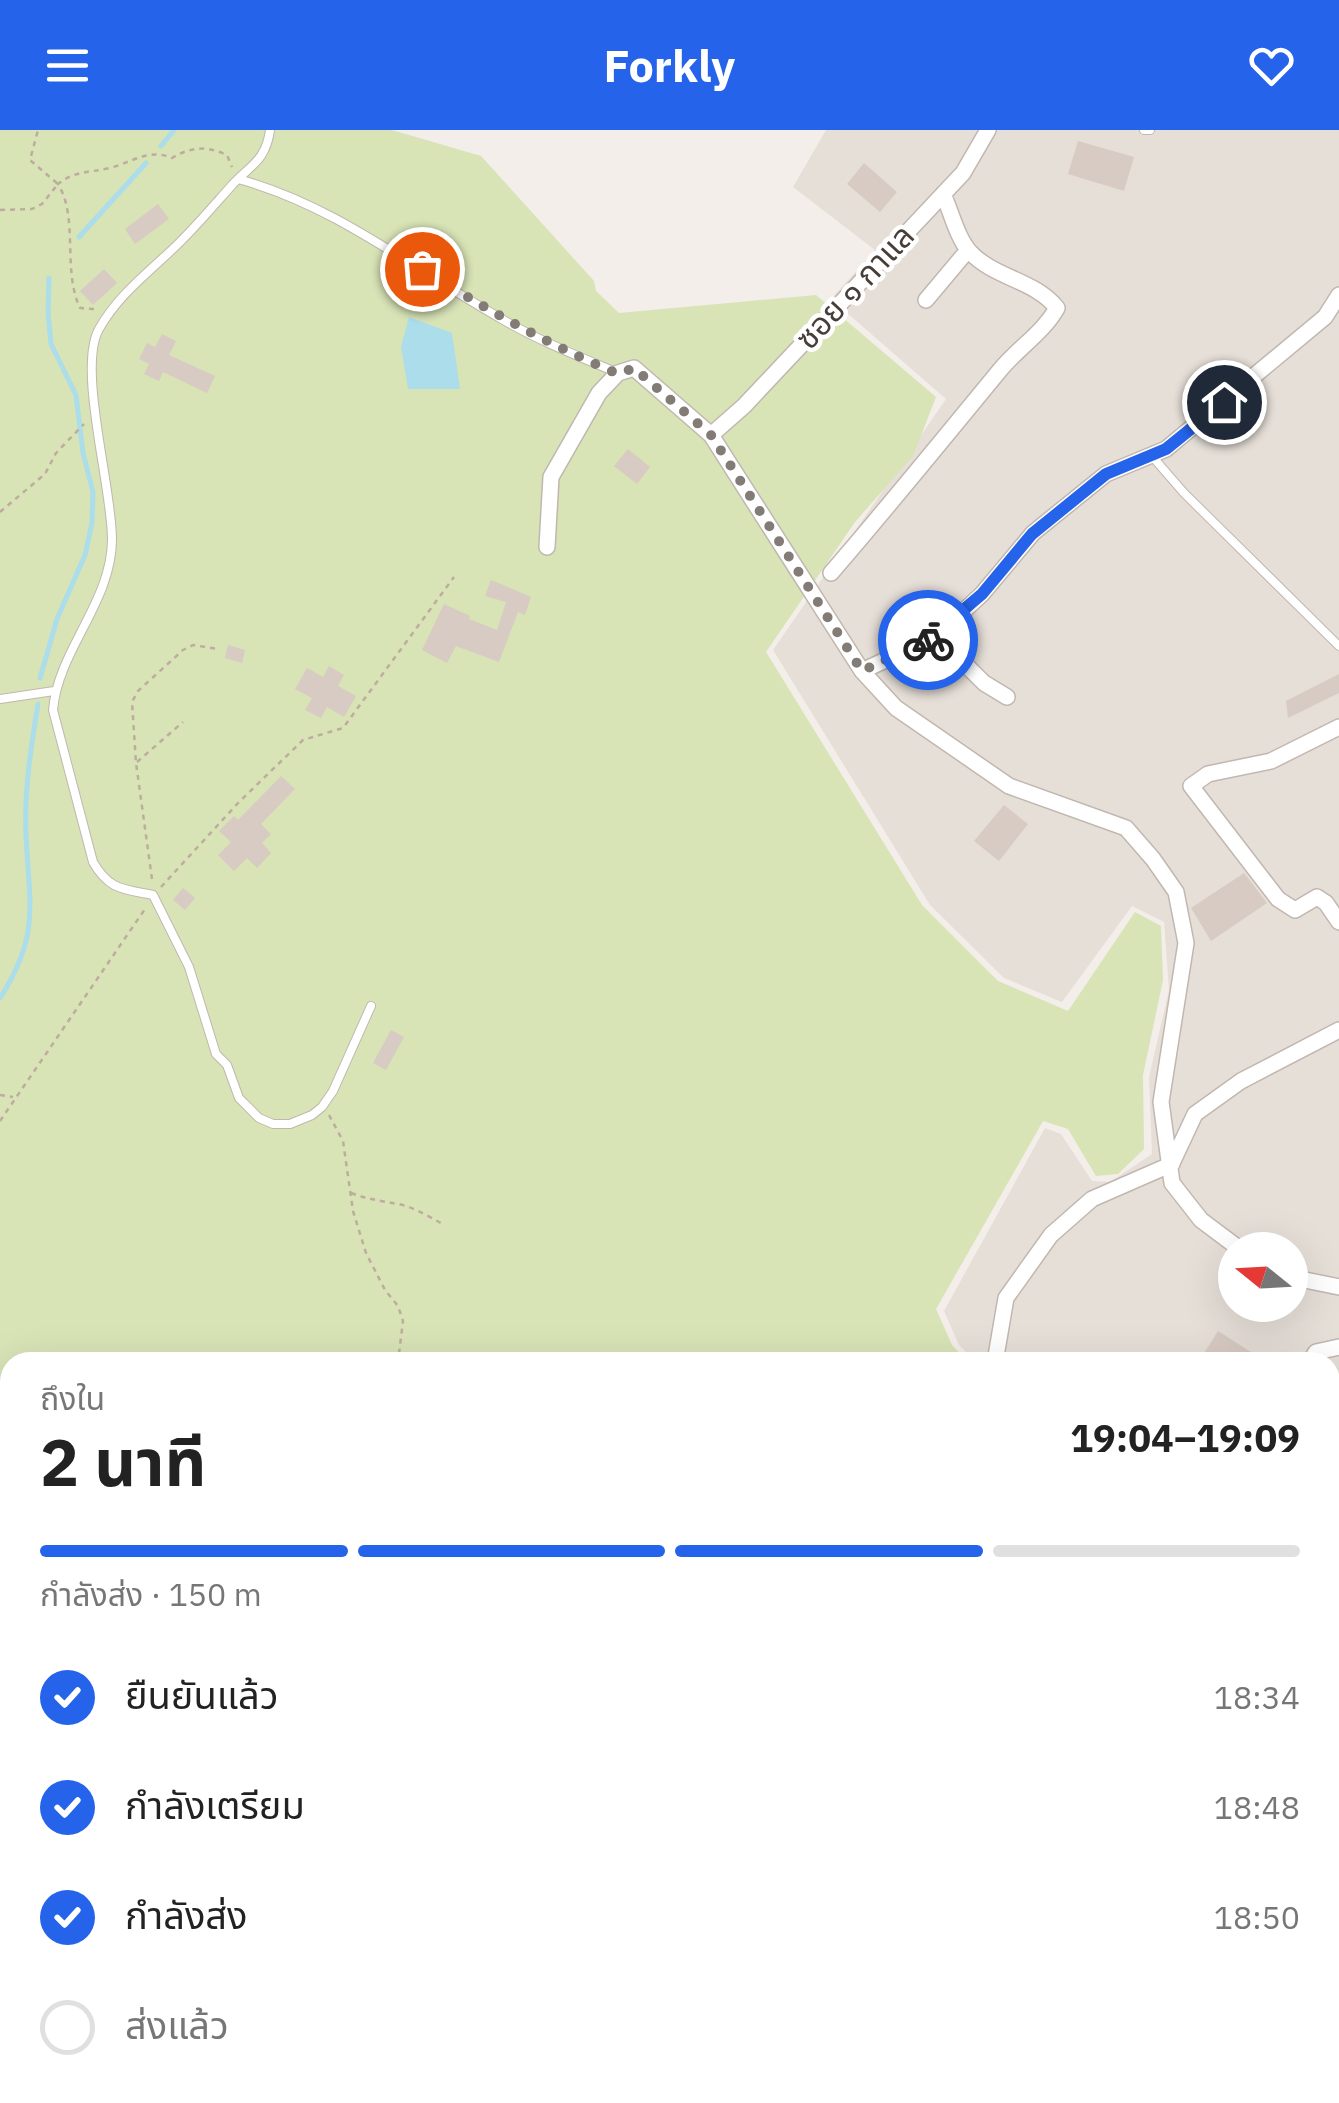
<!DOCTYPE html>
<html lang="th">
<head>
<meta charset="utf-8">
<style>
	body { margin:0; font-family:"IBM Plex Sans","Noto Sans Thai",sans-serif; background:#f6f6f6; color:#222; height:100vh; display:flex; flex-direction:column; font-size:38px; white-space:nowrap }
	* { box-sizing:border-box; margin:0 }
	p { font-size:32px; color:#767676 }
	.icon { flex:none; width:55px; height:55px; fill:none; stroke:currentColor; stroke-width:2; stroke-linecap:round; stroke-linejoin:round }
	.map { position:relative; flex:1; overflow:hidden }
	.panel { position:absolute; left:0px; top:1222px; width:1340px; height:752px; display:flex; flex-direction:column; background:#fff; border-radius:30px 30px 0 0; box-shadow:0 10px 40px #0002 }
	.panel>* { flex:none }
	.needle { width:65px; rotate:288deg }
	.tools { position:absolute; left:1218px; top:1102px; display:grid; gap:20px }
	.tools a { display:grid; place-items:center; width:90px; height:90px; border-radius:50%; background:#fff; box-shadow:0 10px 40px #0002; font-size:50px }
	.pin { position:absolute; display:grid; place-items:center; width:85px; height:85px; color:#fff; margin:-42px; border:5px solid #fff; border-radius:50%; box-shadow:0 2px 10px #0007 }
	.courier { position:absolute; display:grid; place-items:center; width:100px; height:100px; margin:-50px; border:8px solid #2563eb; border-radius:50%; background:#fff; color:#222; box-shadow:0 2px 12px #0007 }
	.headline em { font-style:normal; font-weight:700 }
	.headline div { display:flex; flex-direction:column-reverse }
	.headline { display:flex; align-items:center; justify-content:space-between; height:170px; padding:0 40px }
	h1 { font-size:65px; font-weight:700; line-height:75px }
	.bar { display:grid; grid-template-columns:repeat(4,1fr); gap:15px 10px; align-content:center; height:120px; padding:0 40px }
	.bar i { height:12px; border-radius:8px; background:#e0e0e0 }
	.bar .on { background:#2563eb }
	.bar p { grid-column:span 4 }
	ol { padding:0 40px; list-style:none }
	li { display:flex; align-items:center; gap:30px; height:110px }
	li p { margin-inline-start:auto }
	li .icon { padding:10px; border-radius:50%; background:#2563eb; color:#fff; stroke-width:4 }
	li:last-child { color:#767676 }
	li i { width:55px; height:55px; border:5px solid #e0e0e0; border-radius:50% }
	header { display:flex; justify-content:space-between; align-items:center; height:130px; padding:0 40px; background:#2563eb; color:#fff; font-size:45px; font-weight:700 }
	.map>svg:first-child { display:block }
	.residential { fill:#e6dfd8; fill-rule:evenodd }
	.green { fill:#d8e3b6 }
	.water { fill:#abddea }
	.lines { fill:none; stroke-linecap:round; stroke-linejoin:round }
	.stream { stroke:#abddea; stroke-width:5 }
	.building { fill:#d7cbc3 }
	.service-casing { stroke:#c1b7b0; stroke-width:10 }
	.minor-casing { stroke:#c1b7b0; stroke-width:18 }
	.path { stroke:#bead9f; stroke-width:2.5; stroke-dasharray:5 5; stroke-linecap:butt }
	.service { stroke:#fff; stroke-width:8 }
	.minor { stroke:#fff; stroke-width:15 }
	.done { stroke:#837c76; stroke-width:10; stroke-dasharray:0 18 }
	.route { stroke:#2563eb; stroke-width:12 }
	.labels { text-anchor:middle; stroke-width:9; stroke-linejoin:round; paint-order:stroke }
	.street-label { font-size:32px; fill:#463e38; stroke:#fff }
</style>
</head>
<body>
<header><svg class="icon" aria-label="menu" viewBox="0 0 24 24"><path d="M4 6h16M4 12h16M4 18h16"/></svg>Forkly<svg class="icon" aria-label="heart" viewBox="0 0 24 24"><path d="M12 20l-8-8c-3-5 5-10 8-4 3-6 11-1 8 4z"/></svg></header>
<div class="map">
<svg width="1339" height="1973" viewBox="0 0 1339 1973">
	<rect width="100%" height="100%" fill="#f3eee9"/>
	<path class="residential" d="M826 0H1339V1374L1330 1365V1232H976L959 1215 944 1181 1045 998 1061 1004 1092 1051 1110 1052 1152 1024 1149 947 1169 860 1164 792 1132 776 1062 872 1004 848 930 775 773 520 946 269 831 169 875 120 793 57ZM1235 1120H1290V1175H1235Z"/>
	<path class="green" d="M0 0H392L481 26 594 151 596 161 619 183 816 165 936 267 913 326 855 392 766 522 922 775 998 851 1068 881 1135 782 1161 796 1163 850 1143 945 1144 1019 1118 1044 1096 1046 1068 999 1043 991 936 1179 952 1215 968 1232H10V1965H1330V1375L1339 1384V1973H0Z"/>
	<path class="water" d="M409 187 452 203 460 259H408L401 217Z"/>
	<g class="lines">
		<path class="stream" d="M161 16 174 0
			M79 107 146 33
			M40 548 57 489 85 425 92 393 93 362 83 323 76 265 51 214 48 182 49 148
			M0 868C41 804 29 774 26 705 24 661 31 617 38 574"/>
	</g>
	<path class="building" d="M1078 11 1134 27 1124 61 1068 44Z
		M864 33 897 62 880 82 847 54Z
		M158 74 169 89 135 114 125 99Z
		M104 139 117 153 93 175 80 161Z
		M162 204 176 211 169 225 215 246 207 263 163 242 159 251 144 244 149 234 139 229 147 213 155 217Z
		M628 319 650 337 637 354 614 336Z
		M491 450 531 467 525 485 518 482 499 532 456 516 447 533 422 520 444 474 470 486 469 489 497 500 506 472 485 466Z
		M228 515 245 520 242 533 225 528Z
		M329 536 344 545 338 556 356 566 344 587 327 577 321 588 305 580 312 568 295 559 307 538 323 547Z
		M1339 544V563L1288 588 1286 571Z
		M281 646 295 659 261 694 271 704 262 713 271 723 257 738 247 728 234 741 218 725 231 712 219 701 234 686 238 690Z
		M1004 675 1028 694 999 731 974 711Z
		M1244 743 1267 773 1211 811 1191 778Z
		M183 758 195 768 185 780 173 770Z
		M391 900 404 907 386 940 373 933Z
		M1218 1201 1254 1224 1249 1232H1215L1203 1225Z"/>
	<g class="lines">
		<g class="service-casing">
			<path id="service" d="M270 0C266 30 251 35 233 54 216 73 199 93 181 111 152 140 120 162 99 199 77 238 112 357 112 409 112 472 58 520 53 580L93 732C109 760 123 759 153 765L189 837 216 924 227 935 239 968 259 988 273 994H290L312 985 322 977 333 961 371 876
				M1144 0H1150
				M238 49C335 75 413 139 500 188 537 210 578 226 618 243
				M1151 325 1184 363 1339 516
				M0 569 54 561"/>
		</g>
		<g class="minor-casing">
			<path id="minor" d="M926 170 968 120
				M711 305 744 276 963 43 988 0
				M547 417 551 347 599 263 618 243 634 238 711 305 862 541 896 578 1009 656 1126 698 1153 729 1176 762 1186 813 1161 972 1172 1053 1201 1090 1241 1120
				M831 443C889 376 944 308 1000 240 1018 218 1043 203 1057 178 1035 150 994 148 970 122 957 108 951 81 943 64
				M937 506 984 553 1007 567
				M862 541 937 506 982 464 1033 403 1106 344 1166 319 1325 187 1339 165
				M1339 597 1271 631 1208 644 1191 656 1278 769 1295 780 1317 767 1326 773 1339 792
				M1172 1033 1195 984 1241 951 1339 900
				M1290 1147 1339 1157
				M995 1232 1006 1168 1051 1105 1092 1069 1172 1034
				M1310 1232 1316 1222 1339 1217
				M744 1965 747 1973"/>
		</g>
		<path class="path" d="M0 80 32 79 42 74 58 54 30 30 38 0
			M94 179 80 178C62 140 79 88 58 54 76 40 89 43 110 38 132 32 150 18 172 28 192 16 207 16 227 25L232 37
			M0 382 45 344 56 323 84 294
			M137 632 183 592
			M152 749 136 633 132 572 138 561 183 520 193 515 218 519
			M161 757 239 672 303 610 343 598 454 447
			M0 965 13 967
			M329 985 343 1011 353 1081 366 1123 385 1160 398 1176 403 1191 398 1232
			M0 991 145 779
			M351 1063C367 1069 381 1071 398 1074 414 1077 429 1087 443 1094"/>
		<use href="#service" class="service"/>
		<use href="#minor" class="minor"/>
	</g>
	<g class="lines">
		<path class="done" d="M422 139C485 179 548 214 618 244L634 238 711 305 862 541 928 510"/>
		<path class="route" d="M928 510 982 464 1032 404 1106 344 1166 319 1224 272"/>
	</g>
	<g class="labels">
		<g class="street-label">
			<text transform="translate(855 157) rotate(-47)" y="11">ซอย ๑ กาแล</text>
		</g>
	</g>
</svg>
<div class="tools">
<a><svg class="needle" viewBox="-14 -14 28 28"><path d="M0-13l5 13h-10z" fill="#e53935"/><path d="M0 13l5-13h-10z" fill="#767676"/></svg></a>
</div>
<div class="pin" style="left:422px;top:139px;background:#ea580c"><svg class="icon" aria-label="bag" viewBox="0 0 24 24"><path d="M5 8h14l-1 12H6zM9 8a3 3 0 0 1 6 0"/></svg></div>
<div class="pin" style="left:1224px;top:272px;background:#1f2937"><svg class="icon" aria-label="home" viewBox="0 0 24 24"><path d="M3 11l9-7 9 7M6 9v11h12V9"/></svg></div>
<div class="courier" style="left:928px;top:510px"><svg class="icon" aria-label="bike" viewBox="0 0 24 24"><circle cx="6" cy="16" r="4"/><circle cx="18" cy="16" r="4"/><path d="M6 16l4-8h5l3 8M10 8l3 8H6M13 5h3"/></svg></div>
<section class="panel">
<div class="headline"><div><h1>2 นาที</h1><p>ถึงใน</p></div><em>19:04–19:09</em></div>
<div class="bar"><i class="on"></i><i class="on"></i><i class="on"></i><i></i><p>กำลังส่ง · 150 m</p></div>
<ol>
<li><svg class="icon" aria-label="check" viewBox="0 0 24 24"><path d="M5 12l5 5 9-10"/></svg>ยืนยันแล้ว<p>18:34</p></li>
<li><svg class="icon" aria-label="check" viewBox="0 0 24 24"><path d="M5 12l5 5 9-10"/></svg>กำลังเตรียม<p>18:48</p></li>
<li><svg class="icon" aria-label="check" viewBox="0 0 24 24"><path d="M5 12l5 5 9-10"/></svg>กำลังส่ง<p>18:50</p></li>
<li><i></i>ส่งแล้ว</li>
</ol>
</section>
</div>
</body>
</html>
